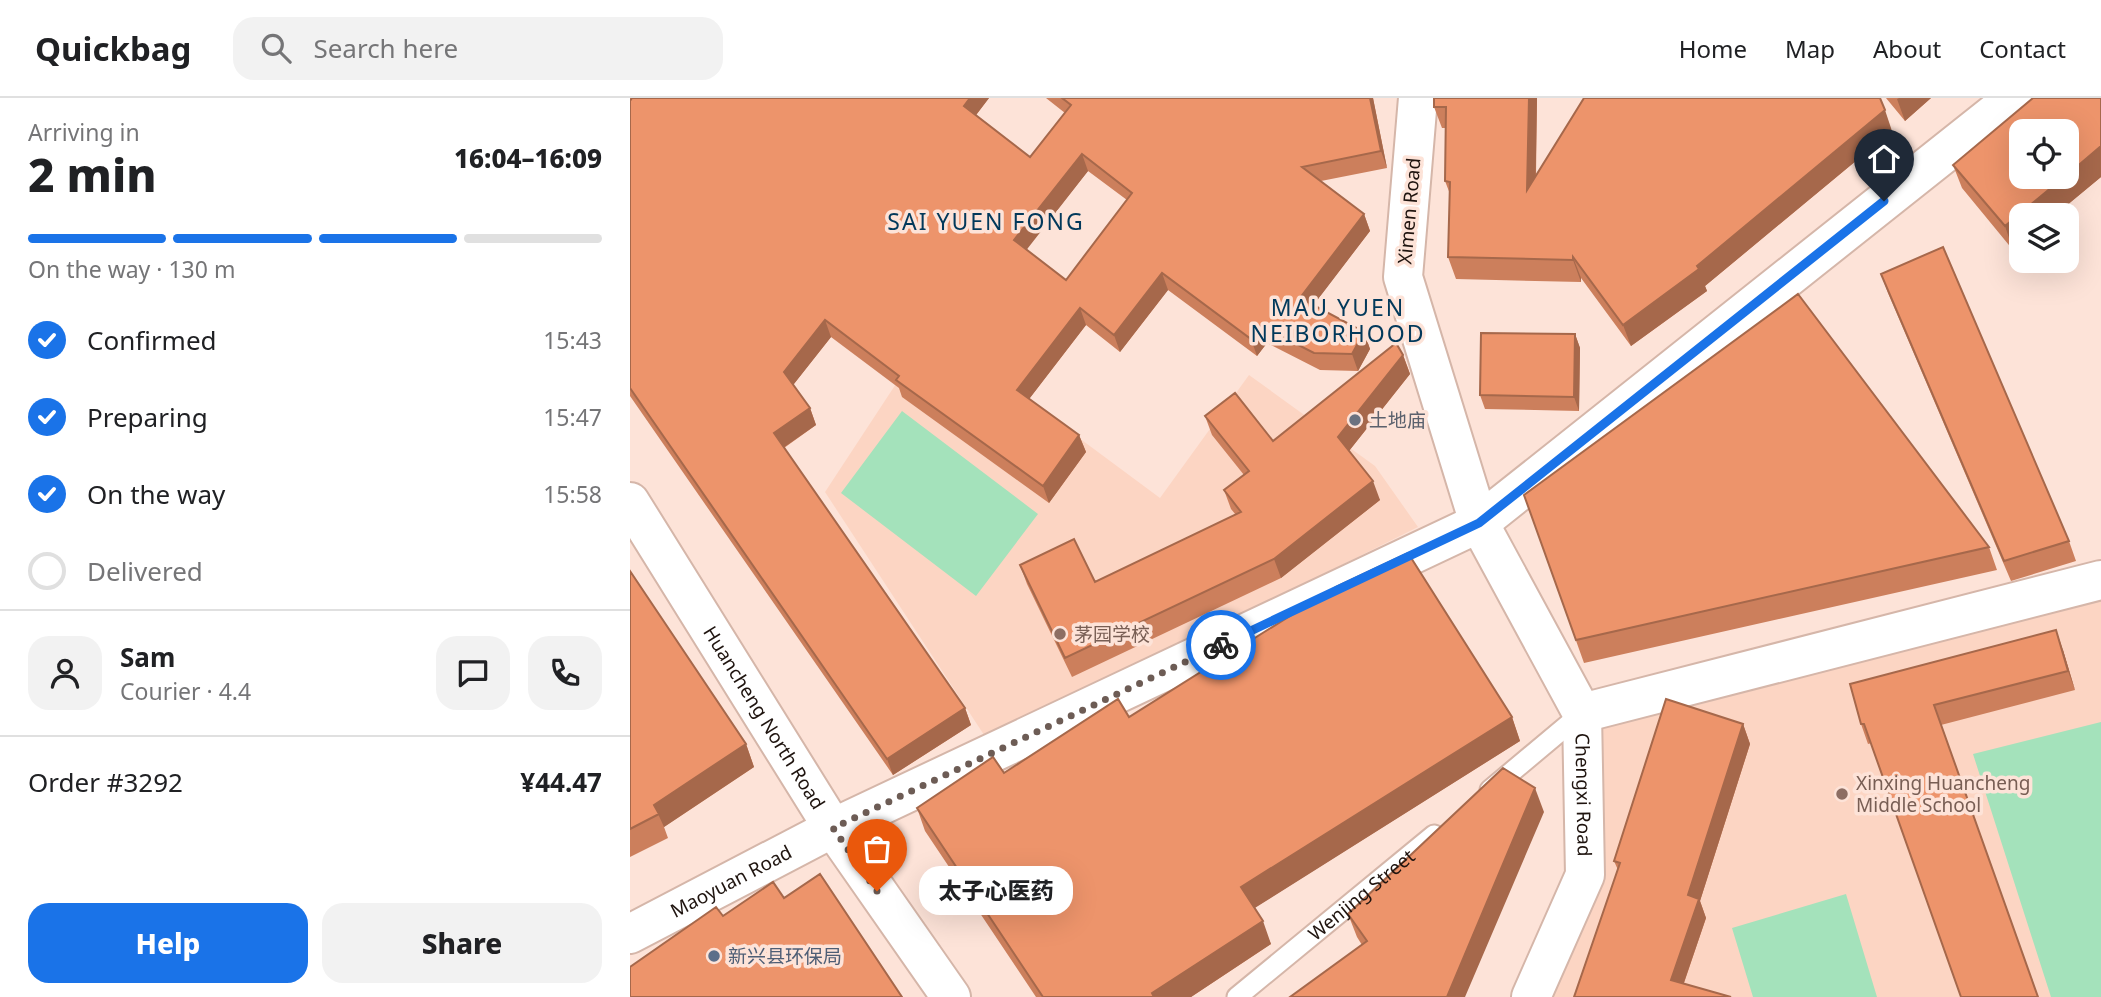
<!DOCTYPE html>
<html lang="en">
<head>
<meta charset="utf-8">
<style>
	body { margin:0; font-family:"Noto Sans","Noto Sans SC",sans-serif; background:#f2f2f2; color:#202124; height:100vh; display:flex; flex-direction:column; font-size:26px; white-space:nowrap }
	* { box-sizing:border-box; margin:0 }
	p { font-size:23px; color:#757577 }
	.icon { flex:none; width:38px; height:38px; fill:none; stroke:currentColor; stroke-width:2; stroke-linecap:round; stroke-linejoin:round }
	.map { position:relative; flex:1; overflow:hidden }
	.sheet { display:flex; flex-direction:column; background:#fff; width:630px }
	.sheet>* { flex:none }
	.fabs { position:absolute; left:1379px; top:21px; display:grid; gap:14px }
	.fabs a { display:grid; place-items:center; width:70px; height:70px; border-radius:14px; background:#fff; box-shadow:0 7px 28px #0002; font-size:35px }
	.pin { position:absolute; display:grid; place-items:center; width:60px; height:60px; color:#fff; margin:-72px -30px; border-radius:50% 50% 50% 0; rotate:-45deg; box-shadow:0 0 7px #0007 }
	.pin .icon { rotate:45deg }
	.courier { position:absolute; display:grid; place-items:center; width:70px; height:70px; margin:-35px; border:5px solid #1a73e8; border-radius:50%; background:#fff; color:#222; box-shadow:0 2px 9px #0007 }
	.bubble { position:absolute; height:49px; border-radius:21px; background:#fff; box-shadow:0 7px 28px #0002; font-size:23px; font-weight:800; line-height:49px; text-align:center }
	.headline em { font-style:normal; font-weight:800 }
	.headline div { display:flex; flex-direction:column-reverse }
	.headline { display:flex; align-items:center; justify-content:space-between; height:119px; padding:0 28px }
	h1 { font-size:46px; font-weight:800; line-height:52px }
	.bar { display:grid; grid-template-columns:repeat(4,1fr); gap:10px 7px; align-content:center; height:84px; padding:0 28px }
	.bar i { height:9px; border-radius:5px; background:#e0e0e0 }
	.bar .on { background:#1a73e8 }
	.bar p { grid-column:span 4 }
	.line { display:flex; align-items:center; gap:18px; padding:0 28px; border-top:2px solid #e0e0e0 }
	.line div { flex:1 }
	.round { display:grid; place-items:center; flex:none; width:74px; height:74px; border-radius:21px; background:#f2f2f2 }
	ol { padding:0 28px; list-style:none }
	li { display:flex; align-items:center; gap:21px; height:77px }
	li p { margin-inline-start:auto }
	li .icon { padding:7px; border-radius:50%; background:#1a73e8; color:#fff; stroke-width:4 }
	li:last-child { color:#757577 }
	li i { width:38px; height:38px; border:4px solid #e0e0e0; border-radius:50% }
	.action { display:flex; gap:14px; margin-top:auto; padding:14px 28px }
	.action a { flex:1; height:80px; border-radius:21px; background:#1a73e8; color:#fff; font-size:28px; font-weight:800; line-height:80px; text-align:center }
	.action a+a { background:#f2f2f2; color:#202124 }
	header { display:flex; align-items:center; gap:42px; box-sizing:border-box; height:98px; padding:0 35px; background:#fff; border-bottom:2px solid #e0e0e0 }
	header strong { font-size:33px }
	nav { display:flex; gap:38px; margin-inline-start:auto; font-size:24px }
	.search { width:490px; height:63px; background:#f2f2f2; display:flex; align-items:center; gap:18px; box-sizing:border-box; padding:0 24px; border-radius:21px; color:#757577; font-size:26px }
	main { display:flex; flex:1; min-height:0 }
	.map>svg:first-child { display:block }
	.built { fill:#fcd5c3 }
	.pitch { fill:#a4e2bb }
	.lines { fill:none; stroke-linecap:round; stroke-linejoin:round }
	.service-casing { stroke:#d5b6a9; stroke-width:23 }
	.minor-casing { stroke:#d5b6a9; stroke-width:42 }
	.tertiary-casing { stroke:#d5b6a9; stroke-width:42 }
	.service { stroke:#fff; stroke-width:19 }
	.minor { stroke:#fff; stroke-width:38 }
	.tertiary { stroke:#fff; stroke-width:38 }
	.wall { fill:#cc7f5c; fill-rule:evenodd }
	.shaded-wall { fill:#a6684b }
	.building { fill:#ed946b; stroke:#a6684b; stroke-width:2; fill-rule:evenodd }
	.done { stroke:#6d5c55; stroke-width:7; stroke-dasharray:0 12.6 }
	.route { stroke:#1a73e8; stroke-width:9 }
	.worship-dot { fill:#6b7280; stroke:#fde3d8; stroke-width:2.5 }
	.education-dot { fill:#8d6e63; stroke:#fde3d8; stroke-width:2.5 }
	.service-dot { fill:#5c6f8a; stroke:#fde3d8; stroke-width:2.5 }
	.labels { text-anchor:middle; stroke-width:7; stroke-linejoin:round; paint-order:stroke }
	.street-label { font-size:19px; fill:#1f140f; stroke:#fde3d8 }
	.worship-label { font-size:19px; fill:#5b616d; stroke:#fde3d8; text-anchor:start }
	.education-label { font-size:19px; fill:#785e54; stroke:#fde3d8; text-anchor:start }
	.service-label { font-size:19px; fill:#4e5e75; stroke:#fde3d8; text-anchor:start }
	.quarter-label { font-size:23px; letter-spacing:2px; fill:#02395b; stroke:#fde3d8 }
</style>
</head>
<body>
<header>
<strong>Quickbag</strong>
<div class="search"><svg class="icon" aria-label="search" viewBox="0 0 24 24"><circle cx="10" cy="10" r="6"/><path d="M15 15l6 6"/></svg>Search here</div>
<nav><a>Home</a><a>Map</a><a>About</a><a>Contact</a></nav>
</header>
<main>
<section class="sheet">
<div class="headline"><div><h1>2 min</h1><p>Arriving in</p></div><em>16:04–16:09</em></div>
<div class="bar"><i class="on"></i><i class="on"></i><i class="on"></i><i></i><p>On the way · 130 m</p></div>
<ol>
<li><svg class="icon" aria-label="check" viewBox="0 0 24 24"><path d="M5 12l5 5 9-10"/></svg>Confirmed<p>15:43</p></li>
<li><svg class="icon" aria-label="check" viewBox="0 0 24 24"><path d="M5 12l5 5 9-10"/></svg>Preparing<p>15:47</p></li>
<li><svg class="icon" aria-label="check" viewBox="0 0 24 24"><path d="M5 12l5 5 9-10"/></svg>On the way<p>15:58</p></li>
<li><i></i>Delivered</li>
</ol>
<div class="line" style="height:126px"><a class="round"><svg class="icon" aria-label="person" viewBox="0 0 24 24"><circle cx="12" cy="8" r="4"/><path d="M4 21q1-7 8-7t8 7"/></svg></a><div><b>Sam</b><p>Courier · 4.4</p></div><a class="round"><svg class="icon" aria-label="chat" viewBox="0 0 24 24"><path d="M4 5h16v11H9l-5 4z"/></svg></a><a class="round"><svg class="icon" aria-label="phone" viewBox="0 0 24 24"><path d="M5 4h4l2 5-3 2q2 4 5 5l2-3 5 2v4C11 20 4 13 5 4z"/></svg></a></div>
<div class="line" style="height:91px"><div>Order #3292</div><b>¥44.47</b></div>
<div class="action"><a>Help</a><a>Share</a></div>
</section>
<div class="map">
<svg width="1471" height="899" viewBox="0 0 1471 899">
	<rect width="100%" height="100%" fill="#fde3d8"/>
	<path class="built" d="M302 231 530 400 619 277 745 368 788 429 358 643 195 394Z
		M1471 482V899H901L955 777 952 615Z"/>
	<path class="pitch" d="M272 313 408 416 346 498 211 395Z
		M1471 624V899H1421L1343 656Z
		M1216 796 1247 899H1123L1102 830Z"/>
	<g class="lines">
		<g class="service-casing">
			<g id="service">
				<path d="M860 692 952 615"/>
				<path id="s1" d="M607 899 804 737"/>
			</g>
		</g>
		<g class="minor-casing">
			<g id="minor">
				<path id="s2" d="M788 0 773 179 849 425 952 615 955 777 901 899"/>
				<path id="s3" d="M0 404 203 730 321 899"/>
				<path d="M952 615 1471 482"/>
				<path d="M203 730 849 425 1384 0"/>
			</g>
		</g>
		<g class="tertiary-casing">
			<g id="tertiary">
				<path id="s4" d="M0 836 203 730"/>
			</g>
		</g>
		<use href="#service" class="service"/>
		<use href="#minor" class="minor"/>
		<use href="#tertiary" class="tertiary"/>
	</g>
	<path class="wall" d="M0 0H359L346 17 400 59 435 15 416 0H743L757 70 691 83 734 116 740 133 683 207 734 234 740 251 728 273 690 272 637 245 627 258 538 192 490 254 456 227 399 301 449 337 456 354 419 405 272 299 269 290 201 239 163 287 180 310 186 327 154 350 335 610 341 627 263 677 0 298ZM458 73 497 102 436 182 396 151Z
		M804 0H907L906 78 1262 33 1075 188 1077 193 1001 248 951 180V184L826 181 818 159 820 96 815 83 816 30H812L804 9Z
		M1256 0H1301L1275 23Z
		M1471 0V79L1383 152 1332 90 1323 67Z
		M1251 176 1439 443 1446 463 1381 483 1258 195Z
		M945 236 950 250 949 313 855 311 850 297Z
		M773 257 780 276 719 353 750 402 651 480 442 579 397 486 390 467 465 484 606 417 601 411 594 392 614 377 582 337 575 318 643 343Z
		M894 397 1359 449 1367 472 954 565Z
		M0 473 116 646 124 669 34 729 38 740 0 759Z
		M1433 552 1445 592 1238 646 1231 626Z
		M499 619H882L890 643 624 810 641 846 561 899H406L295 733 287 710 374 675Z
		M1113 626 1120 646 1070 803 1076 820 1054 885 944 899 988 772 984 763Z
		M914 714 732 847 727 839 718 816Z"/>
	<path class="shaded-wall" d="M340 0H359L340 25 334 8Z
		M740 0H743L757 70 751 53Z
		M899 0H907L905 113 897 92Z
		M1269 0H1301L1275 23 1267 1Z
		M1255 12 1262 33 1075 188 1077 193 1001 248 993 227 1067 168Z
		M1471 48V79L1425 117H1391V145L1383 152 1375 128 1434 79H1437V77Z
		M452 56 458 73 391 159 384 142Z
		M734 116 740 133 676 217 670 200Z
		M943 159 951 180V184L943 162Z
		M532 175 538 192 490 254 484 237Z
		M450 210 456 227 393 309 387 292Z
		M195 222 201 239 160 291 154 274Z
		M631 228 637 245 627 258 621 241Z
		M734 234 740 251 728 273 722 256Z
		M945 236 950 250 949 313 944 299Z
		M773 257 780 276 715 358 708 339Z
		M180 310 186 327 150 352 144 335Z
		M449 337 456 354 419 405 413 388Z
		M743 383 750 402 651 480 644 461Z
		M1426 532 1433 552 1445 592 1438 573Z
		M335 610 341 627 263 677 257 661Z
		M882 619 890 643 620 813 611 789Z
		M1113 626 1120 646 1070 803 1076 820 1049 899 1041 882 1058 797Z
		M116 646 124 669 34 729 24 707Z
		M905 690 914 714 835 899H817Z
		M633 823 641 846 561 899H523L522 895Z"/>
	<path class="building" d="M2 0H340L334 8 400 59 441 7 432 0H740L751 53 672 69 734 116 670 200 734 234 722 256 684 255 631 228 621 241 532 175 484 237 450 210 387 292 449 337 413 388 266 282 269 278 195 222 154 274 180 310 144 335 335 610 257 661 0 290V3ZM452 56 502 95 436 182 384 142Z
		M804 0H899L897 92 954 0H1250L1255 12 1067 168 1069 171 993 227 943 159V162L818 159 820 84 815 83 816 9H804Z
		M1403 0H1471V48L1437 77V33H1391V79H1434L1375 128 1323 67Z
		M1313 149 1439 443 1374 463 1251 176Z
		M1168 196 1359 449 946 542 894 397Z
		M851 235 945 236 944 299 850 297Z
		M766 245 773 257 708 339 743 383 644 461 435 560 390 467 444 441 465 484 611 414 594 392 619 373 575 318 605 295 643 343Z
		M778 455 882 619 611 789 633 823 522 895 524 899H413L287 710 363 659 374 675 488 601 499 619 706 489Z
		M0 473 116 646 24 707 29 716 0 731Z
		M1426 532 1438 573 1304 607 1408 899H1331L1234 626H1231L1220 586Z
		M1036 601 1113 626 1058 797 1069 801 1041 882 1101 899H944L990 765 984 763Z
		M873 670 905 690 817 899H660L737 843 718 816Z
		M190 776 272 899H0V869L86 809 93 818 143 784 154 800Z"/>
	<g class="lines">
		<path class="done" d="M247 793 203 730 591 547"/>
		<path class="route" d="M591 547 849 425 1254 103"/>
	</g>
	<circle class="worship-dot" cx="725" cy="322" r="7"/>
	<g class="education-dot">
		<circle cx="430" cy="536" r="7"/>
		<circle cx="1212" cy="696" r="7"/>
	</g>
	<circle class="service-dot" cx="84" cy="858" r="7"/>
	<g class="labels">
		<g class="street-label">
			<text transform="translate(779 113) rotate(-85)" y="7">Ximen Road</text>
			<text dy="7" stroke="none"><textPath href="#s3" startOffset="254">Huancheng North Road</textPath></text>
			<text dy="7" stroke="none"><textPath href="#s2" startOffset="735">Chengxi Road</textPath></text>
			<text dy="7" stroke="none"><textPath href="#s4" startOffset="114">Maoyuan Road</textPath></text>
			<text dy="7" stroke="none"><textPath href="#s1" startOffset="161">Wenjing Street</textPath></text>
		</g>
		<g class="worship-label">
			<text x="739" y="329">土地庙</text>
		</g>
		<g class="education-label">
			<text x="444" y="543">茅园学校</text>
			<text x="1226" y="692">Xinxing Huancheng<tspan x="1226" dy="22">Middle School</tspan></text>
		</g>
		<g class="service-label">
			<text x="98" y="865">新兴县环保局</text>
		</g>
		<g class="quarter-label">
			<text x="356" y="132">SAI YUEN FONG</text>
			<text x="708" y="218">MAU YUEN<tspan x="708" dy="26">NEIBORHOOD</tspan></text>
		</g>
	</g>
</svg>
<div class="fabs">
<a><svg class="icon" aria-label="locate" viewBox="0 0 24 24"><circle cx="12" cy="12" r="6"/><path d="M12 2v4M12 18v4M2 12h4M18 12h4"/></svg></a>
<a><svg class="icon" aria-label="layers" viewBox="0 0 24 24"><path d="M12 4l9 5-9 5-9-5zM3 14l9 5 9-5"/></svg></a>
</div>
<div class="pin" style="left:247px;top:793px;background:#ea580c"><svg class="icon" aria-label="bag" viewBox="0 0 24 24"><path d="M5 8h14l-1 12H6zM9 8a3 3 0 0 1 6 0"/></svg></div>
<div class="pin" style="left:1254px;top:103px;background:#1f2937"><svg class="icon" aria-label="home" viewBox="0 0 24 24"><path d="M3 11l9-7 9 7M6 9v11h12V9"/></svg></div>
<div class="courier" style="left:591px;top:547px"><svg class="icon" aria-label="bike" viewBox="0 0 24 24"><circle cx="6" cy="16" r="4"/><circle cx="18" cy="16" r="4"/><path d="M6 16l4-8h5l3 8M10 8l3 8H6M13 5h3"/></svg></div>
<div class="bubble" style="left:289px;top:768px;width:154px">太子心医药</div>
</div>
</main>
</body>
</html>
